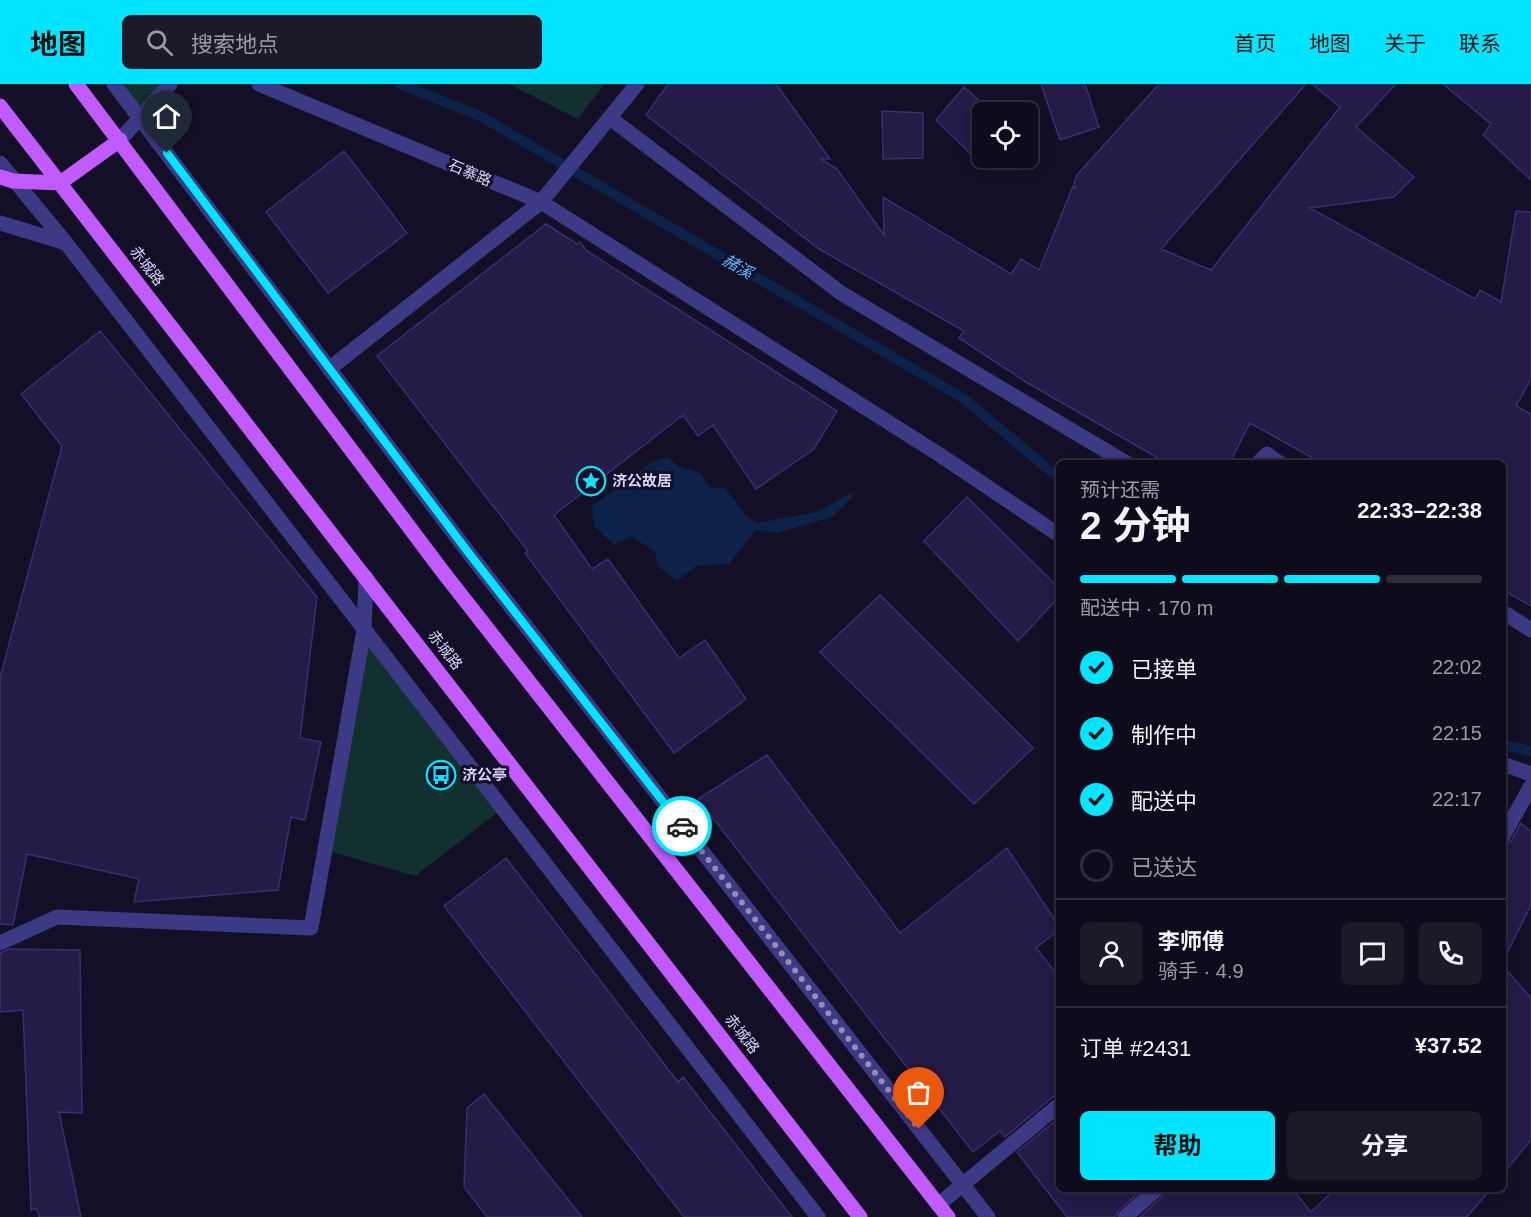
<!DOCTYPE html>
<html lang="zh">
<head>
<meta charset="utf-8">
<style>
	body { margin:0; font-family:Arial,"Noto Sans SC",sans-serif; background:#1c1929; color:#f1f3f6; height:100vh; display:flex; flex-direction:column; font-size:22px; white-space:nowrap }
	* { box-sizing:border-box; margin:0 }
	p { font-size:20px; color:#9b9ba3 }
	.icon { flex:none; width:33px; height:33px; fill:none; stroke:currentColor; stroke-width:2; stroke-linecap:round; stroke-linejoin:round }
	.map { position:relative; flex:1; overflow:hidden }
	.side { position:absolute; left:1056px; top:376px; width:450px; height:732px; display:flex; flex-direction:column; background:#0e0b1c; border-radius:9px; box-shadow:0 3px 15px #0003,0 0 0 2px #2e2b3b }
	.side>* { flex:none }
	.tools { position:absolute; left:972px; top:18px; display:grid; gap:12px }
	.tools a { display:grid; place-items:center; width:66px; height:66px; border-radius:9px; background:#0e0b1c; box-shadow:0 3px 15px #0003,0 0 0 2px #2e2b3b; font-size:30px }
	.pin { position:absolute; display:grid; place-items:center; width:51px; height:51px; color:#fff; margin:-62px -26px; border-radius:50% 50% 50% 0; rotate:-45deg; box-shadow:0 0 6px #0007 }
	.pin .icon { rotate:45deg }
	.courier { position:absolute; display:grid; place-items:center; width:60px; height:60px; margin:-30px; border:4px solid #00e5ff; border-radius:50%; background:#fff; color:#222; box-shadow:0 2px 8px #0007 }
	.head em { font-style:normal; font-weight:700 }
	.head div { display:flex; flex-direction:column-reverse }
	.head { display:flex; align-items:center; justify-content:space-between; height:102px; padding:0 24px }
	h1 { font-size:39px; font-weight:700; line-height:45px }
	.bar { display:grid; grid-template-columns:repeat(4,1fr); gap:9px 6px; align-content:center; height:72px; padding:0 24px }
	.bar i { height:8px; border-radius:4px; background:#2e2b3b }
	.bar .on { background:#00e5ff }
	.bar p { grid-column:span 4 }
	.line { display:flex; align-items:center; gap:15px; padding:0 24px; border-top:2px solid #2e2b3b }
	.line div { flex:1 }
	.round { display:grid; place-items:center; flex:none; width:63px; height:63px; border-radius:9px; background:#1c1929 }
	ol { padding:0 24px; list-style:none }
	li { display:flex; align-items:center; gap:18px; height:66px }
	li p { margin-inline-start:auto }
	li .icon { padding:6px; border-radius:50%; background:#00e5ff; color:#111; stroke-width:4 }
	li:last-child { color:#9b9ba3 }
	li i { width:33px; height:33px; border:3px solid #2e2b3b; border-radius:50% }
	.primary-button { display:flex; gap:12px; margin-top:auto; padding:12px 24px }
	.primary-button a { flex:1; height:69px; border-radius:9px; background:#00e5ff; color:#111; font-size:24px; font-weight:700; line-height:69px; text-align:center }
	.primary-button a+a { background:#1c1929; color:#f1f3f6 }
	header { display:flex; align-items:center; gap:36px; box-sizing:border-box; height:84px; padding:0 30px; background:#00e5ff; color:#111 }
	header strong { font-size:28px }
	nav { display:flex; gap:33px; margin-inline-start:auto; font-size:21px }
	.search { width:420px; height:54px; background:#1c1929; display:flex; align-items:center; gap:15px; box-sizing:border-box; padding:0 21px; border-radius:9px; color:#9b9ba3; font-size:22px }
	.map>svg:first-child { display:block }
	.green { fill:#12302f }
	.water { fill:#0c2248 }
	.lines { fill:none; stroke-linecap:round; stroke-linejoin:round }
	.stream { stroke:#0c2248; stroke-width:10 }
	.building { fill:#241b47; stroke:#3b2d73; stroke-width:1.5 }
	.lane { stroke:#3d3a85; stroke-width:15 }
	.street { stroke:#3d3a85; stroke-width:15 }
	.primary { stroke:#c25bff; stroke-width:15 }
	.done { stroke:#948fb3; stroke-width:6; stroke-dasharray:0 10.8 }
	.route { stroke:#00e5ff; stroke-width:8 }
	.labels { text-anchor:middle; stroke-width:6; stroke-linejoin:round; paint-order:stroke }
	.street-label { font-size:15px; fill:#d9d4ff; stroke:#130f26 }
	.poi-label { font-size:15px; font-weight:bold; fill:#d9d4ff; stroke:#130f26; text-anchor:start }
	.water-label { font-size:16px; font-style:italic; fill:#62b6ff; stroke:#130f26 }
</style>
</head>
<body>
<header>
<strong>地图</strong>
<div class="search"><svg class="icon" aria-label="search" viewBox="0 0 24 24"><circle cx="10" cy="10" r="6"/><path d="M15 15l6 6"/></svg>搜索地点</div>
<nav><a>首页</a><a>地图</a><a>关于</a><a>联系</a></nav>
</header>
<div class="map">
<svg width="1531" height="1133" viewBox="0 0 1531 1133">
	<rect width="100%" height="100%" fill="#130f26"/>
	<path class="green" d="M114 0H170L140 33Z
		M509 0H604L578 35Z
		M364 546 502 725 415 792 325 766Z"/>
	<path class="water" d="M668 373 679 383 700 389 711 405 725 403 746 432 758 439 820 427 852 408V414L832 433 777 449 756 446 729 480 696 482 677 497 658 482 655 468 631 452 614 461 594 442 592 422 653 377Z"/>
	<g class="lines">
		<path class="stream" d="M400 0 480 32 963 314 1059 394
			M1503 661 1531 667"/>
	</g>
	<path class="building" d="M668 0H776L830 75H821L837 85 884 151 883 113 1011 190 1021 175 1039 186 1073 102 1076 105 1074 99 1077 91 1159 0H1306L1161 165 1211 186 1340 23 1312 0H1396L1356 43 1414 93 1394 113 1310 124 1475 215 1480 206 1501 218 1516 127 1531 128V295L1516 322 1531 330V522L1503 506V380H1323L1250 339 1229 380H1168L1026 298 959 254 964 247 819 165 646 31Z
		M1041 0H1085L1099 43 1060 56Z
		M1443 0H1531V96L1483 51 1491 40Z
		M964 3 992 28H982V74H995L985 84 936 36Z
		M882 27 923 29V74L883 75Z
		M344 67 407 149 328 209 266 128Z
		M546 140 577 160 580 158 587 167 837 327 814 365 756 405 713 341 698 352 683 331 554 431 592 485 608 475 679 574 705 556 746 615 674 669 525 469 528 467 377 272Z
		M100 247 317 513 300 654 321 658 305 736 291 733 278 806 134 818 139 795 27 770 13 841 0 840V594L62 362 21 310Z
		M967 413 1059 504V513L1018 557 924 457Z
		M880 511 1033 664 974 720 820 568Z
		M767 671 900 849 1007 764 1059 842V846L1036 864 1059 893V1011L1053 1013 1005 1053 1000 1047 973 1068 698 715Z
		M1521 739 1531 748V821L1503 877V762L1511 757Z
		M506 774 678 998 683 993 792 1133H684L444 822Z
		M9 865 80 866 82 1029 59 1028 81 1133H39L37 1124 31 1126 23 926 0 928V869Z
		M1503 882 1531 914V1056L1503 1090Z
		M484 1010 582 1133H487L464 1103 467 1024Z
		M1059 1034V1106H1142L1119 1126 1115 1133H1067L1017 1068Z
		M1166 1106H1293L1311 1128 1334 1106H1490L1467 1133H1140L1162 1113Z"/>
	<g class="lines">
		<path class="lane" d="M114 0 468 468 988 1133
			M610 34 841 209 1128 380
			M0 79 66 159 818 1133
			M541 118 940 371 1059 451
			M0 139 66 159
			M1257 380 1267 370 1281 380
			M1503 528 1531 546
			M1503 680 1531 690
			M1503 752 1531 702
			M938 1121 1059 1021
			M1125 1133 1156 1106"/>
		<path class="street" d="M259 0 541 118
			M120 56 170 0
			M329 285 541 118 637 0
			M0 859 57 833 311 844 364 546 366 493"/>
		<path class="primary" d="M76 0 443 488 948 1133
			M0 22 860 1133
			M0 93 13 97 60 99 120 56"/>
	</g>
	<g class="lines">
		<path class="done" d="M682 742 919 1045"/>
		<path class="route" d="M167 69 468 468 682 742"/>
	</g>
	<defs>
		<g id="sight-ring" transform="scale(1.5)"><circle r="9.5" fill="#130f26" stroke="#00e5ff" stroke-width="1.5"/><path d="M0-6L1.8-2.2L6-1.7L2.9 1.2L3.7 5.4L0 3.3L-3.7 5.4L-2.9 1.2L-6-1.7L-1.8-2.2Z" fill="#00e5ff"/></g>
		<g id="bus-ring" transform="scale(1.5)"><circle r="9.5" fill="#130f26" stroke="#00e5ff" stroke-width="1.5"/><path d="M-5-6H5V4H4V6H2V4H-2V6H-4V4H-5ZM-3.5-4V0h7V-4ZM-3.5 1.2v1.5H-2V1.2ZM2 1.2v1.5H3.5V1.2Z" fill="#00e5ff"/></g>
	</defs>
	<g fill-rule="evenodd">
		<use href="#sight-ring" x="591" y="397"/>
		<use href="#bus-ring" x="441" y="691"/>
	</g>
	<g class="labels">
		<g class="street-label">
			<text transform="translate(470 89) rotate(23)" y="5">石寨路</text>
			<text transform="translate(147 182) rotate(52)" y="5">赤城路</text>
			<text transform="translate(445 566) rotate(52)" y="5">赤城路</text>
			<text transform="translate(742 950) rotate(52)" y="5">赤城路</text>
		</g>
		<g class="poi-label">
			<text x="612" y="402">济公故居</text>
			<text x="462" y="696">济公亭</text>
		</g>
		<g class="water-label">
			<text transform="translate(738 182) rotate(30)" y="6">赭溪</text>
		</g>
	</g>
</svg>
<div class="tools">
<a><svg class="icon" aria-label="locate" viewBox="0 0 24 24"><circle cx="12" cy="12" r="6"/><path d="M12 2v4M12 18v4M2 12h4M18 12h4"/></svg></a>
</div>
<div class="pin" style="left:919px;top:1045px;background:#ea580c"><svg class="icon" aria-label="bag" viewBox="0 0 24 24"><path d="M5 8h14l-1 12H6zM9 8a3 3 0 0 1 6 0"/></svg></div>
<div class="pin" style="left:167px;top:69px;background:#1f2937"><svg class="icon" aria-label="home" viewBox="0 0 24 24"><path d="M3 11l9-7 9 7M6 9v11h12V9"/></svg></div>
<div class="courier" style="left:682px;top:742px"><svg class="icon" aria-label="car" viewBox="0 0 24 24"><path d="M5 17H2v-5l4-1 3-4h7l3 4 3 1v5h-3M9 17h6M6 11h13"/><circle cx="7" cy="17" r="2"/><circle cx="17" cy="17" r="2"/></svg></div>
<section class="side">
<div class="head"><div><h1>2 分钟</h1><p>预计还需</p></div><em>22:33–22:38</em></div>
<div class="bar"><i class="on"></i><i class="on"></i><i class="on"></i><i></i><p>配送中 · 170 m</p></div>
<ol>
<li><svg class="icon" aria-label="check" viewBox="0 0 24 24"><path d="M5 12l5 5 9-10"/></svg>已接单<p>22:02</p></li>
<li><svg class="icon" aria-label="check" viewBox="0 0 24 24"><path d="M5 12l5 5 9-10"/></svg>制作中<p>22:15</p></li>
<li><svg class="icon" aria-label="check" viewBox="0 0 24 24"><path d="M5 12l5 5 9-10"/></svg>配送中<p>22:17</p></li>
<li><i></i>已送达</li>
</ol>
<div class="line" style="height:108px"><a class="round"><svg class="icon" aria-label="person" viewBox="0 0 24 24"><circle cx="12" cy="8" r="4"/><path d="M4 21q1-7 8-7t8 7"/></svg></a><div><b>李师傅</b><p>骑手 · 4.9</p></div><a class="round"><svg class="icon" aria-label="chat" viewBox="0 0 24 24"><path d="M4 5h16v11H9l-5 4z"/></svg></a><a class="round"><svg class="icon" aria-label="phone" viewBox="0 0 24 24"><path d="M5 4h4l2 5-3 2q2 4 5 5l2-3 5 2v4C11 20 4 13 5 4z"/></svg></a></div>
<div class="line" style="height:78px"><div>订单 #2431</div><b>¥37.52</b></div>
<div class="primary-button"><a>帮助</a><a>分享</a></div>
</section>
</div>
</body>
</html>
